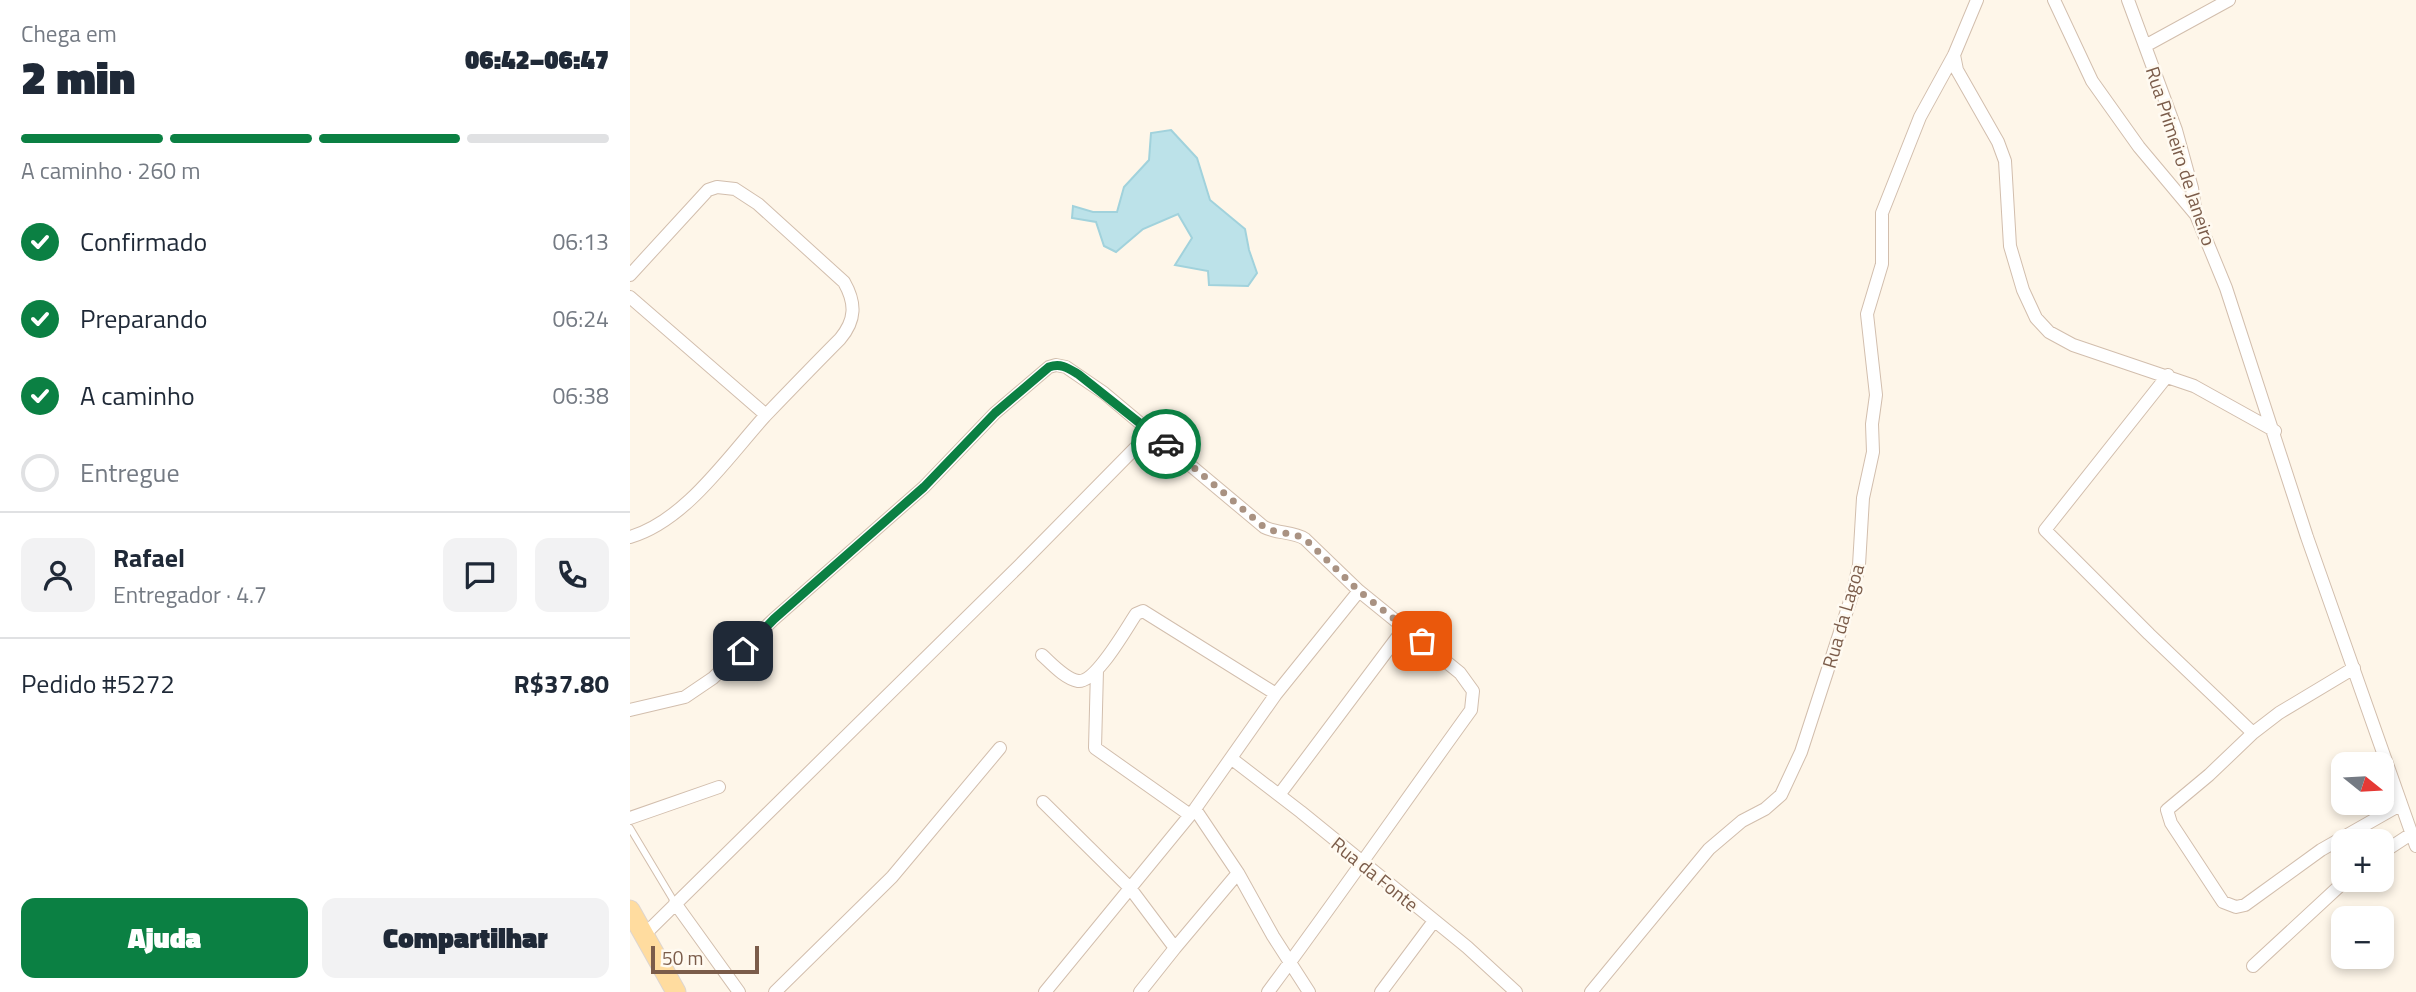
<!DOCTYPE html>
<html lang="pt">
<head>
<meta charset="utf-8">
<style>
	body { margin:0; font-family:"Titillium Web",sans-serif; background:#f2f2f3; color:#1f2937; height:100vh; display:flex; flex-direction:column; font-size:26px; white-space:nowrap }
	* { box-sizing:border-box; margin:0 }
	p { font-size:23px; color:#747a83 }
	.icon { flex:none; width:38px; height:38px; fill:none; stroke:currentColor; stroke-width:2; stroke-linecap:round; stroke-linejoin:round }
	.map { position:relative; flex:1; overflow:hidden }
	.details { display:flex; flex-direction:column; background:#fff; width:630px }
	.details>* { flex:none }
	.needle { width:46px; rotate:108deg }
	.tools { position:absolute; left:1701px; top:752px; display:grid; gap:14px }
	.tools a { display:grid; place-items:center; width:63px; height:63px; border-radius:14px; background:#fff; box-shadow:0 4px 10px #0003; font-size:35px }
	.scale { position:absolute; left:21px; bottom:18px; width:108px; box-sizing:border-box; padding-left:7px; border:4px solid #7b5c4a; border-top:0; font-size:19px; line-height:24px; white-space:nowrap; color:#7b5c4a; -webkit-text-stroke:5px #fffaf1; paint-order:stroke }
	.pin { position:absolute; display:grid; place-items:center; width:60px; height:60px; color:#fff; margin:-30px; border-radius:14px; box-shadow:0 4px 10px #0006 }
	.courier { position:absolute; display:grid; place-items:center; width:70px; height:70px; margin:-35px; border:5px solid #0b8043; border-radius:50%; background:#fff; color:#222; box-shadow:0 2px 9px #0007 }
	.headline em { font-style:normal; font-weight:800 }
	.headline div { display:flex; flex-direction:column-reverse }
	.headline { display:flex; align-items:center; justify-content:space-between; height:119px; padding:0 21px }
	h1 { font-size:46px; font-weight:800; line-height:52px }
	.bar { display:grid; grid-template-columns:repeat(4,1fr); gap:10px 7px; align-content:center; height:84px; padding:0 21px }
	.bar i { height:9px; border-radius:5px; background:#e0e1e3 }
	.bar .current { background:#0b8043 }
	.bar p { grid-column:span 4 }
	.line { display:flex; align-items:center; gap:18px; padding:0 21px; border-top:2px solid #e0e1e3 }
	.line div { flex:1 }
	.round { display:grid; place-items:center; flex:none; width:74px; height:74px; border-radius:14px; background:#f2f2f3 }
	ol { padding:0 21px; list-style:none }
	li { display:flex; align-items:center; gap:21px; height:77px }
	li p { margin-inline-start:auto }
	li .icon { padding:7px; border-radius:50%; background:#0b8043; color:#fff; stroke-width:4 }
	li:last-child { color:#747a83 }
	li i { width:38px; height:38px; border:4px solid #e0e1e3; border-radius:50% }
	.cta { display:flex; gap:14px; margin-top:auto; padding:14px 21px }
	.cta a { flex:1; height:80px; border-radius:14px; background:#0b8043; color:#fff; font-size:28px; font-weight:800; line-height:80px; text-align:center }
	.cta a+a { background:#f2f2f3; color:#1f2937 }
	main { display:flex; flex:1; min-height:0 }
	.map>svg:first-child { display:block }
	.water { fill:#bce2e9; stroke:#a1d2dc; stroke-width:2 }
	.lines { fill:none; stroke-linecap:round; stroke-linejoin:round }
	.lane-casing { stroke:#d2bead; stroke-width:8 }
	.street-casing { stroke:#d2bead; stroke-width:14 }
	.primary-casing { stroke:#ddd5d0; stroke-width:21 }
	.lane { stroke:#fff; stroke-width:6 }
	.street { stroke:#fff; stroke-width:12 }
	.primary { stroke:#ffdc9f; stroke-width:19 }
	.done { stroke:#a99282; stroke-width:7; stroke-dasharray:0 12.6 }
	.route { stroke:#0b8043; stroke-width:9 }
	.labels { text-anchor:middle; stroke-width:5; stroke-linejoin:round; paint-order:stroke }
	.street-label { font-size:19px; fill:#7b5c4a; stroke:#fffaf1 }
</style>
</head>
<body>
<main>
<section class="details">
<div class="headline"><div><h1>2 min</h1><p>Chega em</p></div><em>06:42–06:47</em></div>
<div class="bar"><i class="current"></i><i class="current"></i><i class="current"></i><i></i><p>A caminho · 260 m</p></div>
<ol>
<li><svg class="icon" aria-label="check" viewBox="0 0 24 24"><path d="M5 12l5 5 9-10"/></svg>Confirmado<p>06:13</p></li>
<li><svg class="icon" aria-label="check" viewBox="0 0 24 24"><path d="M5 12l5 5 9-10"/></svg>Preparando<p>06:24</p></li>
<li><svg class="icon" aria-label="check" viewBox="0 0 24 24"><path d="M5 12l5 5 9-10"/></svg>A caminho<p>06:38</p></li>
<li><i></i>Entregue</li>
</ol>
<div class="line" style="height:126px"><a class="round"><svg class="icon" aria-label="person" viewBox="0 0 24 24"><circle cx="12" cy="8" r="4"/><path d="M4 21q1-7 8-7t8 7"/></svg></a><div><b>Rafael</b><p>Entregador · 4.7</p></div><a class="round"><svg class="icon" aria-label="chat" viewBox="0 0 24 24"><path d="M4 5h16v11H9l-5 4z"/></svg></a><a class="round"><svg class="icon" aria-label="phone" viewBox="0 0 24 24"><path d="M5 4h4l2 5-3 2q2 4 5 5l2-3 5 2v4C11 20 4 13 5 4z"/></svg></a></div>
<div class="line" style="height:91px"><div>Pedido #5272</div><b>R$37.80</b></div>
<div class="cta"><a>Ajuda</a><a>Compartilhar</a></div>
</section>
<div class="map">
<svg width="1786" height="992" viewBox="0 0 1786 992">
	<rect width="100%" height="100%" fill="#fef6e9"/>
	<path class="water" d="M541 130 567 158 580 200 615 229 619 250 627 273 618 286 579 285 578 271 545 265 562 238 548 214 513 229 486 252 474 246 466 222 442 218 443 206 463 212H487L494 187 519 160 521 133Z"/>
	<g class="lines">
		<g class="lane-casing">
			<path id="lane" d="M0 828 45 903"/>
		</g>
		<g class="street-casing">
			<path id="street" d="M1424 0 1462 81 1509 147 1566 215
				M1498 0 1546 130 1562 188 1566 215 1596 288 1677 537 1786 846
				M1515 46 1599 0
				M1324 55 1327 70 1368 142 1375 161 1380 246 1393 290 1406 318 1419 332 1443 345 1564 386 1645 431
				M0 275 78 190 87 187 105 189 128 204 214 282C226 303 226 320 210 339 185 364 160 390 135 416 97 458 55 521 0 537
				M0 297 136 415
				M1538 375 1415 530 1519 634 1623 733
				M412 655C421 663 435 679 448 681 466 683 497 627 506 614L513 611 646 694
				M1724 668 1649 713 1623 733 1579 775 1537 810 1541 823 1593 902 1606 907 1615 905 1691 850 1770 805
				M467 670 465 748 560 815
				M0 710 55 697 83 678 144 619 294 487 365 413 419 367 426 365 436 367 474 393 634 527C647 534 663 531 675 539L729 591 830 673 843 691 841 710C773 804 707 899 638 992
				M602 759 671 812 837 947 886 992
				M649 795 775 627
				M413 802 500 888 545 948 608 873
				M565 809 608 873 643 936 679 992
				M0 818 89 787
				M1752 853 1781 834
				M45 903 109 992
				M14 935 390 565 521 432
				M1623 966 1716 880
				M145 992 262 877 370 748
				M415 992 565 809 646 694 729 591
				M510 992 545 948
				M751 992 804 921
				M961 992 1079 849 1112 821 1135 809 1151 795 1171 752 1222 595 1229 565 1233 498 1243 452 1242 424 1246 395 1237 314 1252 264V213L1290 117 1324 55 1347 0"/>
		</g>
		<g class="primary-casing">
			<path id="primary" d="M0 910 46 992"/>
		</g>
		<use href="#lane" class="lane"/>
		<use href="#street" class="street"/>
		<use href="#primary" class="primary"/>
	</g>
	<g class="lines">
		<path class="done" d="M536 444 634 527C647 534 663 532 675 539L729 591 792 641"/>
		<path class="route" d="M113 651 144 619 294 487 365 413 419 367C431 363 438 368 448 374L536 444"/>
	</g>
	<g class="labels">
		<g class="street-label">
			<text transform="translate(1551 156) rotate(72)" y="7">Rua Primeiro de Janeiro</text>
			<text transform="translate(1213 616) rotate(-74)" y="7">Rua da Lagoa</text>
			<text transform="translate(745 874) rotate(39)" y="7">Rua da Fonte</text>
		</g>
	</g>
</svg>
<div class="tools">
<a><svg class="needle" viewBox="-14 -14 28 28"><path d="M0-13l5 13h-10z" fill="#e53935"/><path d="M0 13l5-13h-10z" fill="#747a83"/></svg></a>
<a>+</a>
<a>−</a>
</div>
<div class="scale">50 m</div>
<div class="pin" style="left:792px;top:641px;background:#ea580c"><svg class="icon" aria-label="bag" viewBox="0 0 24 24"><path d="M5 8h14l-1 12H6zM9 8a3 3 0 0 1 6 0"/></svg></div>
<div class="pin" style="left:113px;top:651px;background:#1f2937"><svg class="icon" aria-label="home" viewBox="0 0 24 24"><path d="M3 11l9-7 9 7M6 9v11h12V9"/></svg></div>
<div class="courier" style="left:536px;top:444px"><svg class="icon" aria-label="car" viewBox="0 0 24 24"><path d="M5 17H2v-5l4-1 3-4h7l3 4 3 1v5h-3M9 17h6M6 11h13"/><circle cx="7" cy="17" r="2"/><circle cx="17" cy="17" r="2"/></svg></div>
</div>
</main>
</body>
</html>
